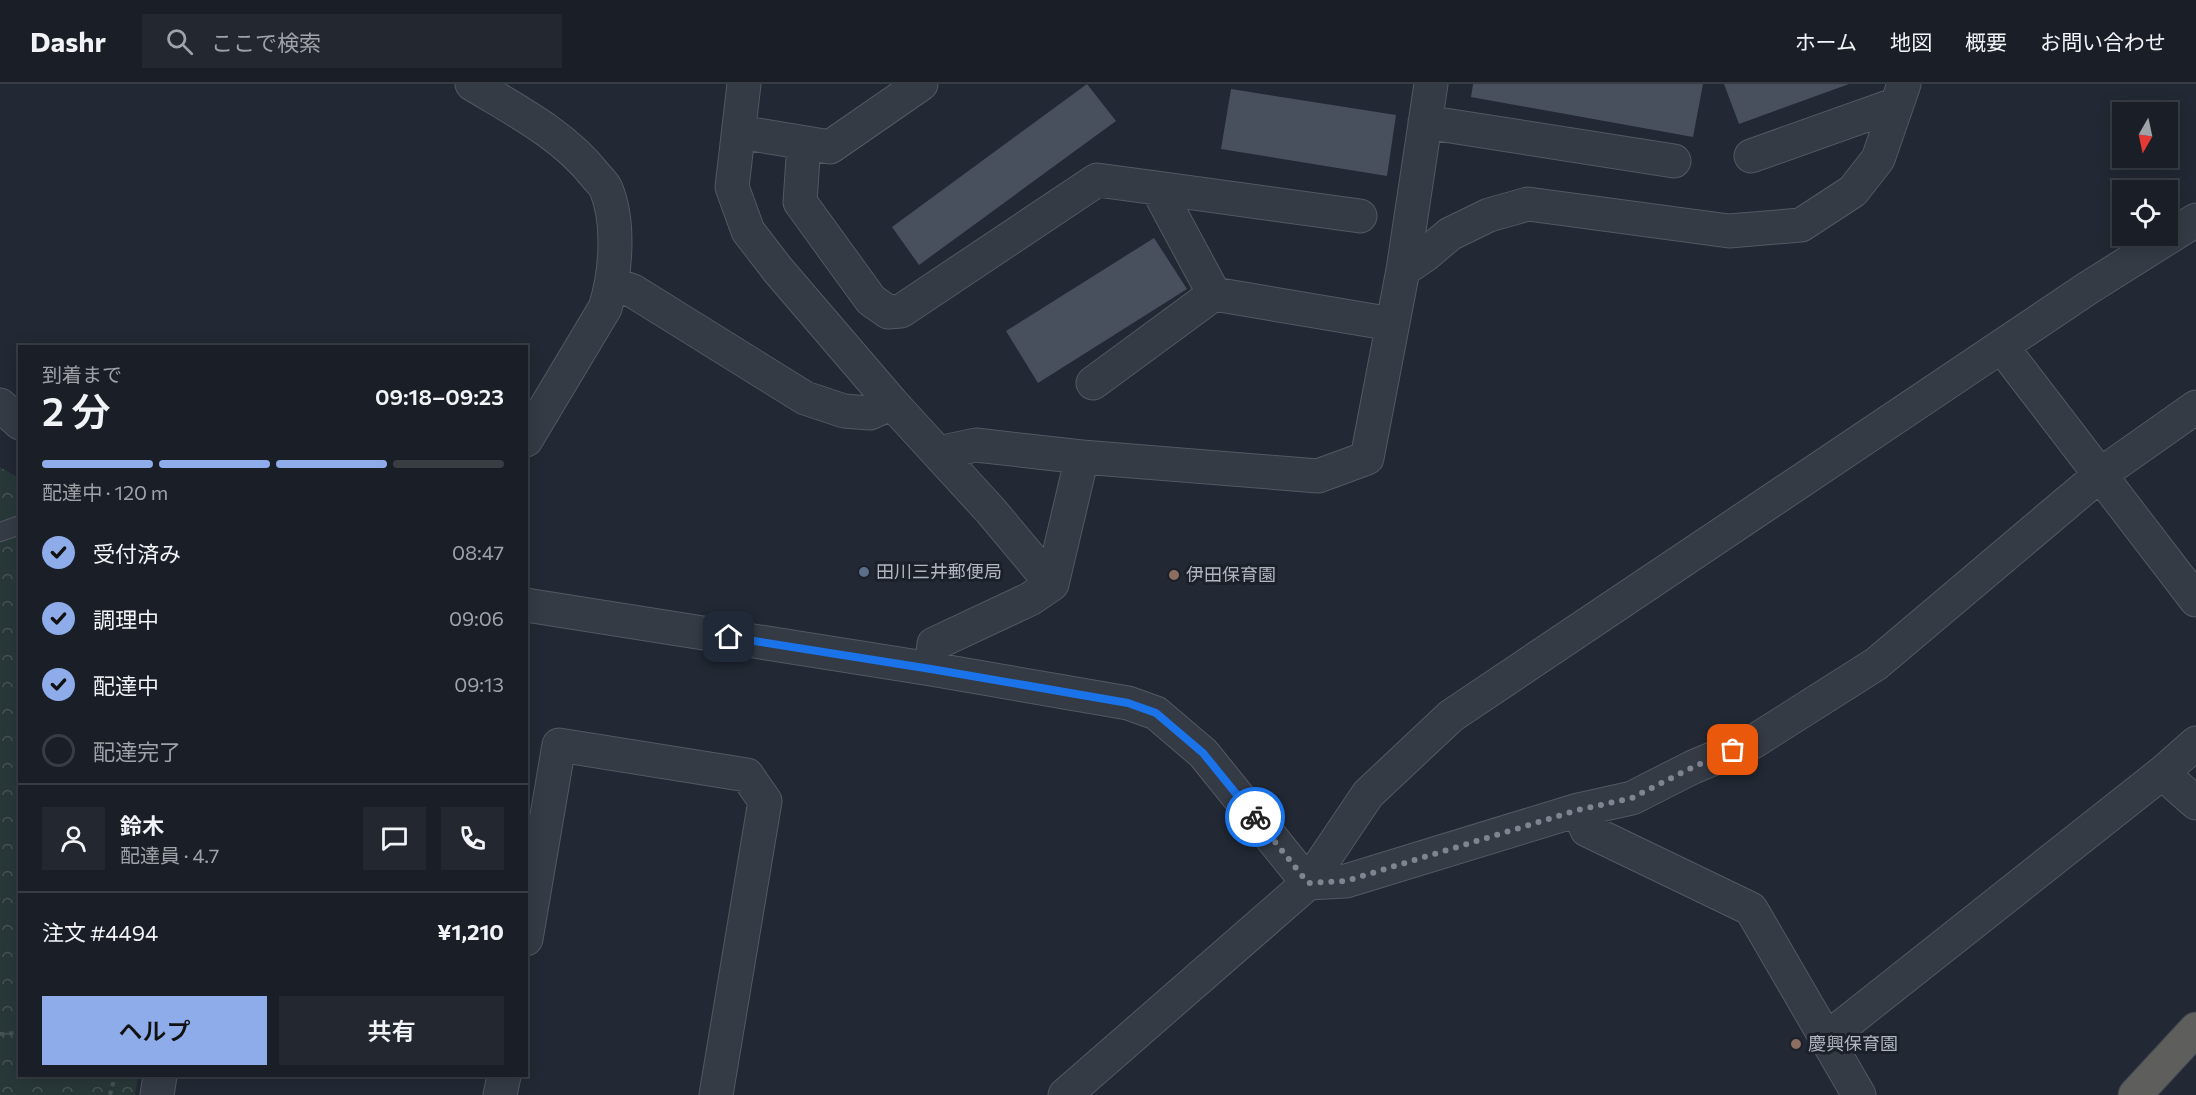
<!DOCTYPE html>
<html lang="ja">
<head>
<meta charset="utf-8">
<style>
	body { margin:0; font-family:Commissioner,"Noto Sans JP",sans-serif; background:#23272f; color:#f1f3f6; height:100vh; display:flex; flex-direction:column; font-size:22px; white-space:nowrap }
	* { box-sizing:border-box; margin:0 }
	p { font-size:20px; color:#9fa2a7 }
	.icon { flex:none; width:33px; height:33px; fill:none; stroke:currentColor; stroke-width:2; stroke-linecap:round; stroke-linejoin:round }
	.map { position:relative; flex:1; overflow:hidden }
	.sheet { position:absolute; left:18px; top:261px; width:510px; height:732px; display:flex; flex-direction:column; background:#1a1f27; border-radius:0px; box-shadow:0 3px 15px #0003,0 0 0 2px #383d44 }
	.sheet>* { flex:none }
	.needle { width:39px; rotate:189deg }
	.tools { position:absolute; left:2112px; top:18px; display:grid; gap:12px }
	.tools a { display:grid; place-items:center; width:66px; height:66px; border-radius:0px; background:#1a1f27; box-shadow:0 3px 15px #0003,0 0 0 2px #383d44; font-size:30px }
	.pin { position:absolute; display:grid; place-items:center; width:51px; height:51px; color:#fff; margin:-26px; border-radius:12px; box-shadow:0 3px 9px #0006 }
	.courier { position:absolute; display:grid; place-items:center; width:60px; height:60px; margin:-30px; border:4px solid #1a73e8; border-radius:50%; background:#fff; color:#222; box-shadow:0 2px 8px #0007 }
	.summary em { font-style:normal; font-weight:600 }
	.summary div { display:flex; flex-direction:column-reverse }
	.summary { display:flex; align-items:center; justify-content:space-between; height:102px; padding:0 24px }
	h1 { font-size:39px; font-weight:600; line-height:45px }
	.bar { display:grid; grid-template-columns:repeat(4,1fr); gap:9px 6px; align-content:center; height:72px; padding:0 24px }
	.bar i { height:8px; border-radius:4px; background:#383d44 }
	.bar .selected { background:#8dace9 }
	.bar p { grid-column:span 4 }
	.line { display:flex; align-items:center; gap:15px; padding:0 24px; border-top:2px solid #383d44 }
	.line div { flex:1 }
	.round { display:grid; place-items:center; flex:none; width:63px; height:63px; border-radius:0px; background:#23272f }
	ol { padding:0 24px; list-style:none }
	li { display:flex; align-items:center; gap:18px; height:66px }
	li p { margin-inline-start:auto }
	li .icon { padding:6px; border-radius:50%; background:#8dace9; color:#111; stroke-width:4 }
	li:last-child { color:#9fa2a7 }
	li i { width:33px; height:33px; border:3px solid #383d44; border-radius:50% }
	.action { display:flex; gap:12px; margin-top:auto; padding:12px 24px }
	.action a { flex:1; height:69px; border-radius:0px; background:#8dace9; color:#111; font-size:24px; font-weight:600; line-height:69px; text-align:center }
	.action a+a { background:#23272f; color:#f1f3f6 }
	header { display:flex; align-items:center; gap:36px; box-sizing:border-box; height:84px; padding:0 30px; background:#1a1f27; border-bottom:2px solid #383d44 }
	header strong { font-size:28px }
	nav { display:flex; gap:33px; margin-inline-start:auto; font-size:21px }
	.search { width:420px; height:54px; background:#23272f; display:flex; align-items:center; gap:15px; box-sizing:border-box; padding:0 21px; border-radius:0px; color:#9fa2a7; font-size:22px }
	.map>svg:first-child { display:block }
	.park { fill:url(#park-crowns) }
	.building { fill:#49505d }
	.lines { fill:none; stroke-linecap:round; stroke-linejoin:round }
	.service-casing { stroke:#535862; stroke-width:20 }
	.minor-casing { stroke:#535862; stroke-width:35 }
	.tertiary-casing { stroke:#535862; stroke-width:35 }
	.trunk-casing { stroke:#40454f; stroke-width:35 }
	.path { stroke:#455356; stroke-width:4; stroke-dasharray:4.5 4.5; stroke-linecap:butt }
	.service { stroke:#353b45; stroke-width:18 }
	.minor { stroke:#353b45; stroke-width:33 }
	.tertiary { stroke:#353b45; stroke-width:33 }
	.trunk { stroke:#5e5e5c; stroke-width:33 }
	.done { stroke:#7e8490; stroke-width:6; stroke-dasharray:0 10.8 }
	.route { stroke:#1a73e8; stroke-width:8 }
	.service-dot { fill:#5c6f8a; stroke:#1b2029; stroke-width:2 }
	.education-dot { fill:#8d6e63; stroke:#1b2029; stroke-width:2 }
	.labels { text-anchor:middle; stroke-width:6; stroke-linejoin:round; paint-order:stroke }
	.poi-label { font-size:18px; fill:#b0b5c1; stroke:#1b2029; text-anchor:start }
</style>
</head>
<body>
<header>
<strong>Dashr</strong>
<div class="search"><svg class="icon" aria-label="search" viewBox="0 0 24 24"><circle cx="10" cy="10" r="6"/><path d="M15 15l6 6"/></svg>ここで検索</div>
<nav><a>ホーム</a><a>地図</a><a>概要</a><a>お問い合わせ</a></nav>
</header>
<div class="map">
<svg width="2196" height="1011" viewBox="0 0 2196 1011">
	<defs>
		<pattern id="park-crowns" width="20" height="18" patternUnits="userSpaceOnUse" patternTransform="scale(1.5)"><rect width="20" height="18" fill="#283839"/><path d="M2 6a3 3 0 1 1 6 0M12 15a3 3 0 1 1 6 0" fill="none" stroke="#455354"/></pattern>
	</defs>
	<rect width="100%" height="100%" fill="#222934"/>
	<path class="park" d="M0 383 20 395V992H138L135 1011H0Z"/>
	<path class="building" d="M1087 0 1116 37 919 181 892 143Z
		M1473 0H1703L1693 53 1471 13Z
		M1724 0H1849L1739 40Z
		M1231 5 1396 31 1387 92 1221 65Z
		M1154 154 1187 205 1038 299 1006 247Z"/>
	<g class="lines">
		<g class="service-casing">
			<path id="service" d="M0 448 20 441"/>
		</g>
		<g class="minor-casing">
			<path id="minor" d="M472 0C515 26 564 51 595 91 598 95 604 100 606 105 620 138 616 191 605 224L526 356
				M744 0 732 103 748 147 778 186 892 319 991 427 1052 500
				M1425 38 1674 77
				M739 48 830 63 921 0
				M804 59 800 118 871 216 888 228 901 227 1097 96 1157 104
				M1751 72 1897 20
				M1403 186 1425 171 1450 150 1489 131 1528 120 1729 147 1801 141 1853 107 1878 75 1904 0
				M613 200 633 207 805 314 844 327 870 329 892 319
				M1214 210 1157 104 1360 132
				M2002 263 2196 516
				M1093 299 1214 210 1392 240
				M938 369 976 361 1082 373
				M526 521 931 585 1128 619 1156 629 1203 669 1308 799
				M931 585 934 560 1030 515 1052 500 1082 373 1318 392 1367 374 1403 186 1431 0
				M2162 689 2196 719
				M1578 726 1587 746 1751 825 1859 1011
				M1308 799 1346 797 1578 726 1632 714 1693 683 1753 658 1876 580 2101 390 2196 323
				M526 855 559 661 747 691 765 717 716 1011
				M1826 955 2162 689 2196 659
				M500 1011 504 992
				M1065 1011 1308 799 1368 710 1451 632 2088 204 2196 136"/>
		</g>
		<g class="tertiary-casing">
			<path id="tertiary" d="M0 321 20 339
				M157 1011 160 992"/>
		</g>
		<g class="trunk-casing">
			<path id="trunk" d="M2135 1011 2196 945"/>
		</g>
		<path class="path" d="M0 950 20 949
			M110 1011 115 992"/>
		<use href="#service" class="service"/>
		<use href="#minor" class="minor"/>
		<use href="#tertiary" class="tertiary"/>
		<use href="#trunk" class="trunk"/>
	</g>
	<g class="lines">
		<path class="done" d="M1255 733 1308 799 1346 797 1578 726 1632 714 1693 683 1733 666"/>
		<path class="route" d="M729 553 931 585 1128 619 1156 629 1203 669 1255 733"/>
	</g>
	<circle class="service-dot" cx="864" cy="488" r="6"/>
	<g class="education-dot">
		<circle cx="1174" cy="491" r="6"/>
		<circle cx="1796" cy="960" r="6"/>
	</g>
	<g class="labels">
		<g class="poi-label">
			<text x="876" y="494">田川三井郵便局</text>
			<text x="1186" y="497">伊田保育園</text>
			<text x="1808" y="966">慶興保育園</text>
		</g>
	</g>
</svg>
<div class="tools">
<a><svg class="needle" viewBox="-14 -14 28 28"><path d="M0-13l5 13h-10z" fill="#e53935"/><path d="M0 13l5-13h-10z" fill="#9fa2a7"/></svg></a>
<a><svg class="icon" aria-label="locate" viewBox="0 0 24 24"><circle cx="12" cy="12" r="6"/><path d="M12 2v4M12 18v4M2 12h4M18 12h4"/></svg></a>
</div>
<div class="pin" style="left:1733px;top:666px;background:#ea580c"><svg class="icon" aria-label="bag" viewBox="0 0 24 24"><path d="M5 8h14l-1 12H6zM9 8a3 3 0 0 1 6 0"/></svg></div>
<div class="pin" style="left:729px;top:553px;background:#1f2937"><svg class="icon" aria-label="home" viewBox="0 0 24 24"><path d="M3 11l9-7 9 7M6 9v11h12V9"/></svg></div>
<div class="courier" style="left:1255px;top:733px"><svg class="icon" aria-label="bike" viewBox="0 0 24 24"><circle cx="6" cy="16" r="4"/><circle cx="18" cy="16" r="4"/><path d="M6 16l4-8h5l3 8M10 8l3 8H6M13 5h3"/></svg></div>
<section class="sheet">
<div class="summary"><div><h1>2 分</h1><p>到着まで</p></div><em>09:18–09:23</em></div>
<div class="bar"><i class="selected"></i><i class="selected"></i><i class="selected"></i><i></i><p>配達中 · 120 m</p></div>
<ol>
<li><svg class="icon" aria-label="check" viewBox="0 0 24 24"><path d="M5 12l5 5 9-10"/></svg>受付済み<p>08:47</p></li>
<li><svg class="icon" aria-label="check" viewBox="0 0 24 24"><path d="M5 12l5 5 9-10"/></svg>調理中<p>09:06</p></li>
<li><svg class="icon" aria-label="check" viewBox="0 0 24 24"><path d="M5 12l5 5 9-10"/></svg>配達中<p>09:13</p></li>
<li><i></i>配達完了</li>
</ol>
<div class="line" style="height:108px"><a class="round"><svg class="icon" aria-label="person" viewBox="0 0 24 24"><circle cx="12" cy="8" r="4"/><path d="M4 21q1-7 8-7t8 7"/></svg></a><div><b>鈴木</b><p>配達員 · 4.7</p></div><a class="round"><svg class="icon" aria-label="chat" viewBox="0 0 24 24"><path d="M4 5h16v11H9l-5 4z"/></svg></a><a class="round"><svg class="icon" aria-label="phone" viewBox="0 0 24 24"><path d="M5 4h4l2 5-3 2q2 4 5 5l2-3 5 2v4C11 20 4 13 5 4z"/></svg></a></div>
<div class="line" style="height:78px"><div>注文 #4494</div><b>¥1,210</b></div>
<div class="action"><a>ヘルプ</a><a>共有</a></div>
</section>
</div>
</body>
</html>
